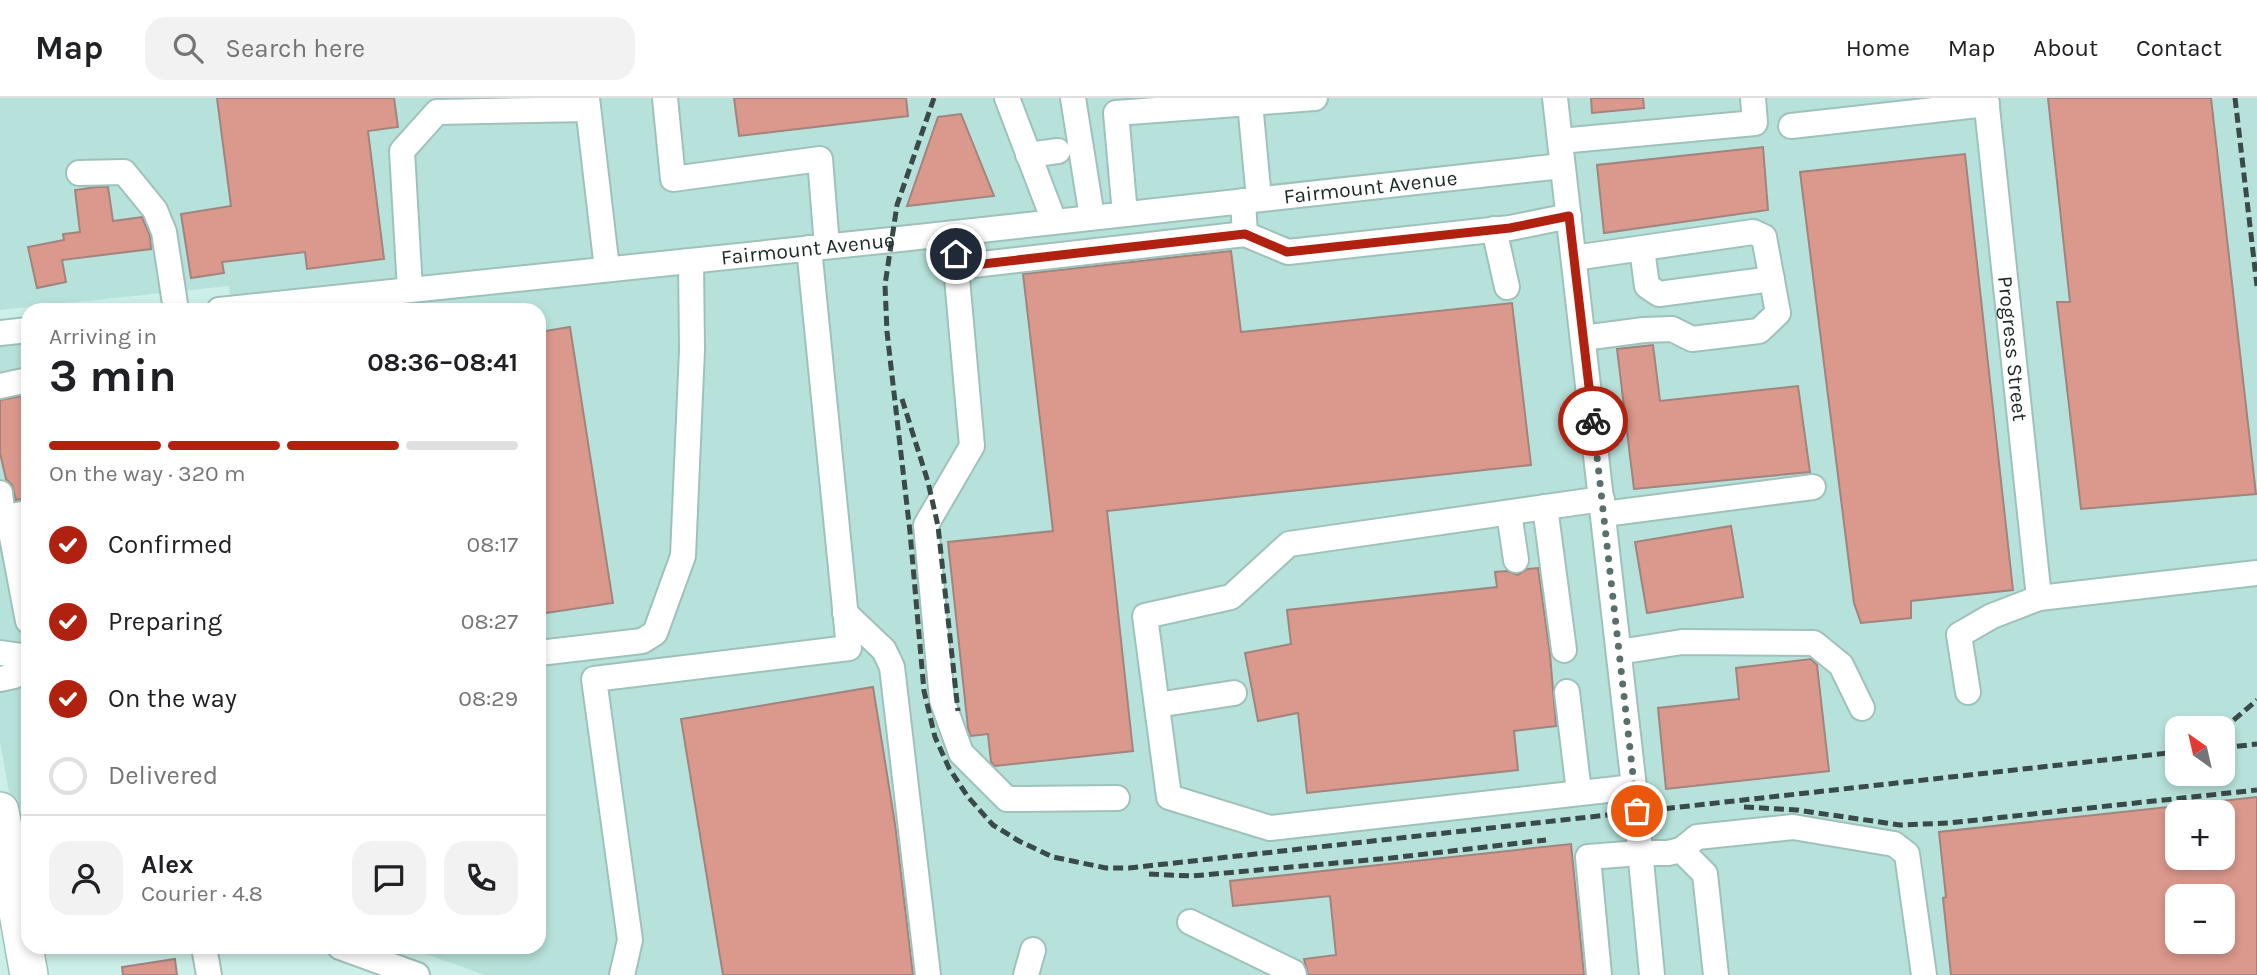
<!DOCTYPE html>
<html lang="en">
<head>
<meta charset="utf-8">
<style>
	body { margin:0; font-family:Karla,sans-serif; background:#f2f2f2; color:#202124; height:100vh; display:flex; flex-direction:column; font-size:26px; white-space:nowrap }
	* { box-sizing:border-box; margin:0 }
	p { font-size:23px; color:#757577 }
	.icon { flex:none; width:38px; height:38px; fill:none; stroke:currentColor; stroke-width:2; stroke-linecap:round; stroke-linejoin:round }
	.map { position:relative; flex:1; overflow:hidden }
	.sheet { position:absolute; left:21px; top:205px; width:525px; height:651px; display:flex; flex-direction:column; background:#fff; border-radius:21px; box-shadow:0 4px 10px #0003 }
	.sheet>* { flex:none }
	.needle { width:46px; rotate:326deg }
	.controls { position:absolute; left:2165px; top:618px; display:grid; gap:14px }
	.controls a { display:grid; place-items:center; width:70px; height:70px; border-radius:14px; background:#fff; box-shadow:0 4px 10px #0003; font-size:35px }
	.pin { position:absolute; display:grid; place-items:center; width:60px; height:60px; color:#fff; margin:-30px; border:4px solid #fff; border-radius:50%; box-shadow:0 2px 7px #0007 }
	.courier { position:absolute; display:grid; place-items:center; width:70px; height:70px; margin:-35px; border:5px solid #b0220f; border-radius:50%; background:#fff; color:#222; box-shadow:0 2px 9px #0007 }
	.head em { font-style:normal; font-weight:700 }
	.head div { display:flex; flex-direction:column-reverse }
	.head { display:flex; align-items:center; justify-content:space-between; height:119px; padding:0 28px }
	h1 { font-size:46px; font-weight:700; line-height:52px }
	.bar { display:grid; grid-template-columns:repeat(4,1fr); gap:10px 7px; align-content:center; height:84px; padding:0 28px }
	.bar i { height:9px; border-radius:5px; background:#e0e0e0 }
	.bar .current { background:#b0220f }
	.bar p { grid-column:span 4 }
	.line { display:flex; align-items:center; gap:18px; padding:0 28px; border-top:2px solid #e0e0e0 }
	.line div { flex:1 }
	.round { display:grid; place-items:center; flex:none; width:74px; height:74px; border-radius:21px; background:#f2f2f2 }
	ol { padding:0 28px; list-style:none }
	li { display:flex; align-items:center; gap:21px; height:77px }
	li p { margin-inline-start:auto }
	li .icon { padding:7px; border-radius:50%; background:#b0220f; color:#fff; stroke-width:4 }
	li:last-child { color:#757577 }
	li i { width:38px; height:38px; border:4px solid #e0e0e0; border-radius:50% }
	header { display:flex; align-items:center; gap:42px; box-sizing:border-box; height:98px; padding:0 35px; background:#fff; border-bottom:2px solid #e0e0e0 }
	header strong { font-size:33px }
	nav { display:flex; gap:38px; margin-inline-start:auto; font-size:24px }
	.search { width:490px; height:63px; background:#f2f2f2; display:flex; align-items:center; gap:18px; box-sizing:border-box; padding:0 24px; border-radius:21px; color:#757577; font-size:26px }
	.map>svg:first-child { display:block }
	.built { fill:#b7e2db; fill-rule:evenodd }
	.building { fill:#db988c; stroke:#a1847e; stroke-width:2; fill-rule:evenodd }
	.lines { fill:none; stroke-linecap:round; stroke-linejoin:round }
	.minor-casing { stroke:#9fc1bb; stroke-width:28 }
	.highway-casing { stroke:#9fc1bb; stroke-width:40 }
	.minor { stroke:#fff; stroke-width:24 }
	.highway { stroke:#fff; stroke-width:37 }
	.rail { stroke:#3a4a48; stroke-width:5; stroke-dasharray:10 5; stroke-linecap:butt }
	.done { stroke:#5a6e6b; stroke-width:7; stroke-dasharray:0 12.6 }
	.route { stroke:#b0220f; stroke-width:9 }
	.labels { text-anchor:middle; stroke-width:6; stroke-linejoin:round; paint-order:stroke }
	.street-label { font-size:21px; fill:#1c2927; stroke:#ccefe9 }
</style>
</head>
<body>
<header>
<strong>Map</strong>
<div class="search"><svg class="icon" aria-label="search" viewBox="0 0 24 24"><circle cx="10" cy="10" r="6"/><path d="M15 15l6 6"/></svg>Search here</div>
<nav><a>Home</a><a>Map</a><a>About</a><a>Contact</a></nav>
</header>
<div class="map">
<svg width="2257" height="877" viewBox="0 0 2257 877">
	<rect width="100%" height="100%" fill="#ccefe9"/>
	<path class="built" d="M0 0H2257V877H485L406 849H539V212H233L229 188 0 212ZM2177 630H2222V676H2177ZM2177 714H2222V760H2177ZM2177 798H2222V844H2177Z
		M28 237V708L12 711 0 644V240Z"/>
	<path class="building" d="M217 0H394L398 29 368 33 384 161 307 171 305 154 222 164 224 175 191 180 181 116 231 108Z
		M734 0H906L908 18 739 38Z
		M1591 0H1643L1644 10 1592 15Z
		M2048 0H2211L2256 396 2081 411 2057 204H2070Z
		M961 16 994 98 907 108 938 19Z
		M1763 49 1768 112 1604 135 1597 67Z
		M1965 56 2013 492 1911 503V520L1861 525 1854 505 1800 74Z
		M97 89H108L113 123 142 119 150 138 151 151 62 162 66 184 37 190 28 149 64 142 63 136 80 134 75 92Z
		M1231 153 1241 234 1512 205 1531 367 1107 413 1133 653 995 668 991 664 988 636 971 638 968 630 948 444 1053 433 1023 176Z
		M570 229 613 505 539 516V234Z
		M1653 247 1660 303 1798 288 1810 374 1634 391 1617 251Z
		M28 297V400L16 402 12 387 6 381 0 355V302Z
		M1731 428 1743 499 1647 515 1635 444Z
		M1538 470 1550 556 1556 628 1514 633 1518 672 1307 695 1298 615 1258 623 1245 555 1291 546 1287 512 1497 489 1495 474 1507 473 1518 477 1527 471Z
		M1811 561 1817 567 1829 673 1666 691 1658 610 1739 601 1736 570Z
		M873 589 895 726 913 877H723L681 621Z
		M2257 699V877H1951L1943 800 1946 799 1939 734 2177 708V760H2222V703ZM2177 798H2222V844H2177Z
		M1571 746 1584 877H1308L1304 861 1336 857 1330 798 1233 808 1230 783Z
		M175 861 177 877H123L122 869Z"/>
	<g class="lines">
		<g class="minor-casing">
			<g id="minor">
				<path d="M587 0 607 171"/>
				<path d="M665 0 673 81 820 61 827 148"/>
				<path d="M1007 0 1054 123"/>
				<path d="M1073 0 1092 119"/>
				<path d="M1555 0 1634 689 1652 877"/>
				<path id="s1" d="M1986 0 2039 500"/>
				<path d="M1791 28 1987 6"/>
				<path d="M1560 43 1755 25 1753 0"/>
				<path d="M1028 57 1058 53"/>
				<path d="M79 75 124 74 155 112 164 134 176 212"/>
				<path d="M1259 101 1250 5 1315 0"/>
				<path d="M1243 103 1245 136 1288 154 1510 130 1569 118"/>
				<path d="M1125 116 1116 15 1250 5"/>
				<path d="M1494 131 1507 189"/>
				<path d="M1642 151 1647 188 1659 196 1772 181"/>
				<path d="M956 153V169L1245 136"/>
				<path d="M1574 160 1753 134 1764 139 1778 215 1759 233 1692 241 1672 231 1644 232 1583 240"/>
				<path d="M956 169 972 348 926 427 942 602 961 655 1007 701 1117 700"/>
				<path d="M410 192 402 53 437 14 588 11"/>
				<path id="s2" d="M219 212 891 142 1562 68"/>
				<path d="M0 235 28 232"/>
				<path d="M0 288 28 282"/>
				<path d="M0 395 3 419 28 415"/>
				<path d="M1602 401 1289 446 1231 499 1145 518 1169 699 1270 730 1634 689"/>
				<path d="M1545 409 1564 552"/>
				<path d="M1509 415 1516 462"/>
				<path d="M1604 416 1813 389"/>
				<path d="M8 418 28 523"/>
				<path d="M845 515 884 552 892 569 928 877"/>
				<path d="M1619 554 1682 544 1814 545 1841 567 1862 610"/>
				<path d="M0 555 28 559"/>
				<path d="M539 555 642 543 655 535 683 458 692 252 691 163"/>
				<path d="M0 581 14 578 28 567"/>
				<path d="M1567 594 1579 694"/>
				<path d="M1968 594 1959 537 1992 518 2039 500 2257 475"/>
				<path d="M1157 607 1234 595"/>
				<path d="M1681 752 1697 739 1793 729 1894 746 1907 756 1924 877"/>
				<path d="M1190 824 1293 874 1294 877"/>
				<path d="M204 849 209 877"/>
				<path d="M340 849 417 877"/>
				<path d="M622 877 630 842 594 581 849 550 809 150"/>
				<path d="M1026 877 1033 852"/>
				<path d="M1599 877 1588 759 1640 755H1668L1681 752 1705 776 1716 877"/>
			</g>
		</g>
		<g class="highway-casing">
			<path id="highway" d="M0 713 29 877"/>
		</g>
		<use href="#minor" class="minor"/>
		<use href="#highway" class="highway"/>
		<path class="rail" d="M934 0 897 107 885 187 887 234 910 434 924 593 935 639 949 670 968 699 993 727 1019 743 1053 759 1106 770H1129L2177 654
			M2235 0 2257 188
			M902 301 928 384 938 428 958 613
			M2221 630 2229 626 2257 602
			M2222 650 2257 646
			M1744 709 1797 712 1900 727 1949 725 2257 692
			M1149 776 1192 778 1391 760 1546 742"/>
	</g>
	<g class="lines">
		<path class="done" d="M1593 323 1637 713"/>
		<path class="route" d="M956 156V169L1245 136 1287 154 1510 130 1569 118 1593 323"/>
	</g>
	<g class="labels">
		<g class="street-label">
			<text dy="7" stroke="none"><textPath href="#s2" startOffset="1158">Fairmount Avenue</textPath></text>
			<text dy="7" stroke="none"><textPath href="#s2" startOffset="592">Fairmount Avenue</textPath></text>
			<text dy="7" stroke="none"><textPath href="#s1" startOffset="252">Progress Street</textPath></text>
		</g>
	</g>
</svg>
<div class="controls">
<a><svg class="needle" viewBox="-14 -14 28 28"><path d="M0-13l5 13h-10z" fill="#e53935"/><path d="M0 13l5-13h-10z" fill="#757577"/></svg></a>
<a>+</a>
<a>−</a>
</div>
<div class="pin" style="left:1637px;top:713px;background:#ea580c"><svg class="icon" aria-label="bag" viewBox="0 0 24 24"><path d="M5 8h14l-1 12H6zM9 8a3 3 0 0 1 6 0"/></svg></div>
<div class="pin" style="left:956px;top:156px;background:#1f2937"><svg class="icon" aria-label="home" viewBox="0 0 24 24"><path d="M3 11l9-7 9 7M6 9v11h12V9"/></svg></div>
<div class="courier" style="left:1593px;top:323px"><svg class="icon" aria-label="bike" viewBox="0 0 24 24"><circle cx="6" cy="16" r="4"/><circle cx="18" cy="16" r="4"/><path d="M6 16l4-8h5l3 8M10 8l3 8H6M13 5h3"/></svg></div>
<section class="sheet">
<div class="head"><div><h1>3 min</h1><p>Arriving in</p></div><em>08:36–08:41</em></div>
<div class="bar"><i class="current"></i><i class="current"></i><i class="current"></i><i></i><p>On the way · 320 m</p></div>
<ol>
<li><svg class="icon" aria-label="check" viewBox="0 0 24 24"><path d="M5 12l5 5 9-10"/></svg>Confirmed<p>08:17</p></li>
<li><svg class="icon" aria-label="check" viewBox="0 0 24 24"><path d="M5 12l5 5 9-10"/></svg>Preparing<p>08:27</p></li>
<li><svg class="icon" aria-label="check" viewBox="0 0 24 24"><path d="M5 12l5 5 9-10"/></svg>On the way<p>08:29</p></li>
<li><i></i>Delivered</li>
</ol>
<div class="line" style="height:126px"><a class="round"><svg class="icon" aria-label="person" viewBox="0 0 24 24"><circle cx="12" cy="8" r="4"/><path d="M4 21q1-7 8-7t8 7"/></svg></a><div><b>Alex</b><p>Courier · 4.8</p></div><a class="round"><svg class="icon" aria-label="chat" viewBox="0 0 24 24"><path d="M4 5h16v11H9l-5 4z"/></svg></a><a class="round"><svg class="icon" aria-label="phone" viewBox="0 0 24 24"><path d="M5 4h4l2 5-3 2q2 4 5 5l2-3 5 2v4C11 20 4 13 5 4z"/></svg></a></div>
</section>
</div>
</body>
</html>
